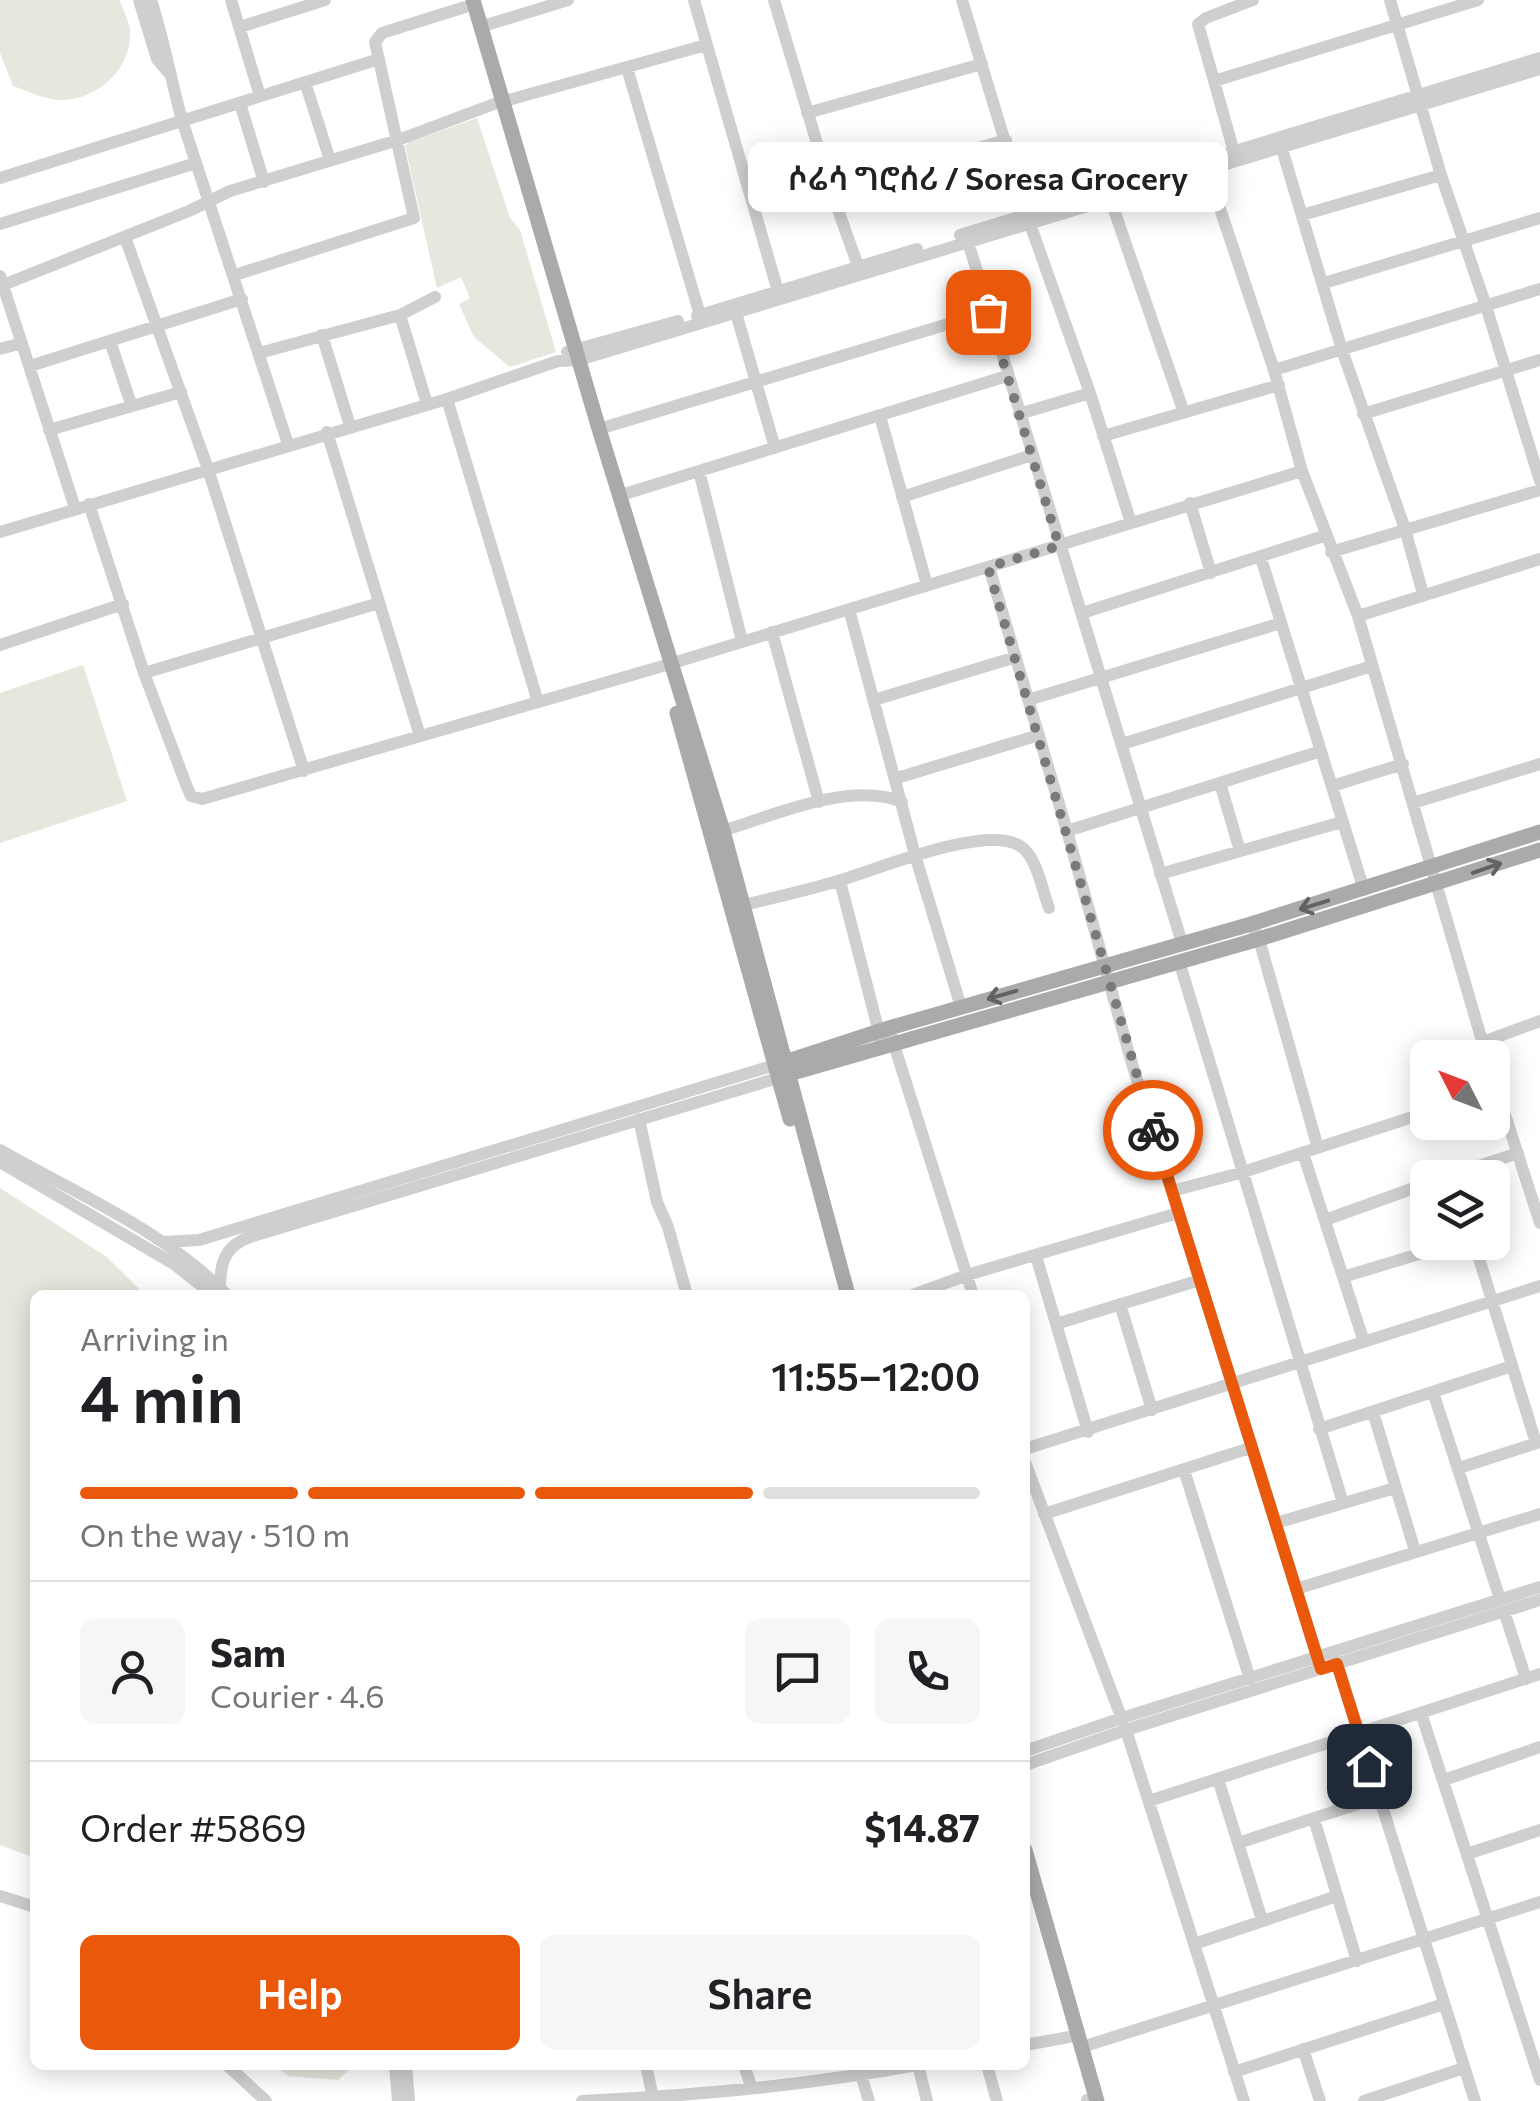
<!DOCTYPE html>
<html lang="en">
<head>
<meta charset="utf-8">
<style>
	body { margin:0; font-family:Commissioner,"Noto Sans Ethiopic",sans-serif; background:#f6f6f6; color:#202124; height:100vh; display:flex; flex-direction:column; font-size:38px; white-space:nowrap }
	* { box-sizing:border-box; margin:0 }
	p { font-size:32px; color:#757577 }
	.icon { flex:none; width:55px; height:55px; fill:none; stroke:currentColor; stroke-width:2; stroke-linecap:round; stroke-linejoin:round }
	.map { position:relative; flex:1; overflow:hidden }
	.details { position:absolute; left:30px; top:1290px; width:1000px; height:780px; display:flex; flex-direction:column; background:#fff; border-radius:15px; box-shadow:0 5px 25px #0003 }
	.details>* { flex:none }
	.needle { width:65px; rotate:312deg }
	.fabs { position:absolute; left:1410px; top:1040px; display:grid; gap:20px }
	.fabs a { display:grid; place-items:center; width:100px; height:100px; border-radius:15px; background:#fff; box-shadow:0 5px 25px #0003; font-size:50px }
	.pin { position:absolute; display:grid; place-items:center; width:85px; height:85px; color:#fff; margin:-42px; border-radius:20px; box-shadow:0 5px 15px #0006 }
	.courier { position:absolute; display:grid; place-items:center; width:100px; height:100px; margin:-50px; border:8px solid #ea580c; border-radius:50%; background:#fff; color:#222; box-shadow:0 2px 12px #0007 }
	.bubble { position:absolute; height:70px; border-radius:15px; background:#fff; box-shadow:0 5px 25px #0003; font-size:32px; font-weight:600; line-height:70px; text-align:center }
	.overview em { font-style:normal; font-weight:600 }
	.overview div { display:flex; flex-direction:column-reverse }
	.overview { display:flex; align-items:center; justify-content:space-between; height:170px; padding:0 50px }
	h1 { font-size:65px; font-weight:600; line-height:75px }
	.bar { display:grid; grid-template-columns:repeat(4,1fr); gap:15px 10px; align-content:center; height:120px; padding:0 50px }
	.bar i { height:12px; border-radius:8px; background:#e0e0e0 }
	.bar .on { background:#ea580c }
	.bar p { grid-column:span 4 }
	.line { display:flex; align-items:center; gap:25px; padding:0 50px; border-top:2px solid #e0e0e0 }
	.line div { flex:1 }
	.round { display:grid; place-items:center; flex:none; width:105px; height:105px; border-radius:15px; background:#f6f6f6 }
	.cta { display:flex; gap:20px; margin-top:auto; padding:20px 50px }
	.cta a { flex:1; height:115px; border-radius:15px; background:#ea580c; color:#fff; font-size:40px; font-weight:600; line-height:115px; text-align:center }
	.cta a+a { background:#f6f6f6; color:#202124 }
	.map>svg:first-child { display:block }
	.green { fill:#e4e8dd }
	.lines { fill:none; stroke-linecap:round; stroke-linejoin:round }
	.minor { stroke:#cfcfcf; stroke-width:12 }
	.major { stroke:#aaa; stroke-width:15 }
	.oneway { stroke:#626262 }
	.done { stroke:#7a7a7a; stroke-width:10; stroke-dasharray:0 18 }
	.route { stroke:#ea580c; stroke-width:12 }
</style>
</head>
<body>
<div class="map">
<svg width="1540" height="2101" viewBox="0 0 1540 2101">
	<rect width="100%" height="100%" fill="#fff"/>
	<path class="green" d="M0 0H119C123 9 129 21 130 30 133 69 96 101 59 100 43 99 28 91 13 86L0 53Z
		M477 118 510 218 520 230 556 352 510 367 474 337 459 304 470 298 461 277 437 288 405 146 409 142Z
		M83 665 127 801 0 843V693Z
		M0 1188 107 1257 145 1295H35V1858L0 1845Z
		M274 2065H354L338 2080 288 2076Z"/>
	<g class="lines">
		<path class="minor" d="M139 0 157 59 169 73
			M151 0C164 40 171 80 182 120L288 444
			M231 0 260 96
			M694 0 779 295
			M774 0 831 190 858 266
			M962 0 1030 224 1090 393 1131 523
			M1390 0 1441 175 1486 306 1540 481
			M240 27 325 0
			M480 27 568 0
			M627 68 700 315
			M1214 81 1478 0
			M305 82 330 160
			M240 103 264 182
			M807 113 982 64
			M1282 149 1342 350 1405 529 1423 594
			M1234 152 1198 24 1206 18 1253 0
			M1205 164 1274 370 1302 471 1358 616 1487 1058
			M0 178 379 59
			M831 190 1006 140
			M1111 201 1183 410
			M1302 215 1441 175
			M0 224 196 163
			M960 235 1540 58
			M125 237 208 469 304 771
			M968 242 1182 943
			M235 275 414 218 375 42 382 33 465 7
			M0 276 75 508
			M1324 283 1540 218
			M3 285 189 211 230 191 398 140 494 104 706 45
			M736 313 775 448
			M400 315 427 404
			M697 316 917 249
			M322 335 350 426
			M110 341 131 404
			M0 349 22 343
			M567 352 678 321
			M259 353 400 315 435 297
			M30 366 242 299
			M1274 370 1540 289
			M447 399 538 702
			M1019 414 1090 393
			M1363 414 1540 360
			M880 416 927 585
			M599 429 988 312
			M49 430 181 392
			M327 432 420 736
			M1103 436 1279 385
			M699 471 742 641
			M621 495 1007 376
			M902 497 1032 455
			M1190 503 1211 573
			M89 504 144 673 187 787 191 796 202 799 663 666 1302 471
			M0 532 447 399 558 361 579 360 1540 69
			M1331 552 1540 490
			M1261 558 1364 890
			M989 567 1067 831 1130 1057 1321 1669
			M849 609 915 855 961 1007
			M1082 613 1327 535
			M1358 616 1540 559
			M772 632 819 802
			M0 645 123 604
			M144 673 379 603
			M874 700 1016 657
			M1028 700 1281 623
			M1122 744 1372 666
			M897 778 1039 735
			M1220 783 1240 851
			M1332 786 1403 764
			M1413 803 1540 764
			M1067 831 1321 751
			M715 833C769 818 848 780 902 802
			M1160 874 1342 822
			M840 881 881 1040
			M736 907C771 898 806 891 841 880 878 869 986 824 1020 846 1037 856 1042 890 1049 908
			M1251 924 1259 939 1318 1148
			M1179 961 1343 1503
			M891 1035 973 1295
			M1483 1042 1540 1021
			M1492 1074 1540 1223
			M639 1119 657 1202 668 1227 687 1295
			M0 1150C77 1194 165 1231 227 1295
			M1303 1153 1364 1342
			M0 1162 174 1264 213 1295
			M1443 1178 1518 1153
			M1172 1191 1240 1173 1428 1112
			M1325 1220 1428 1183
			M163 1242 199 1240 219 1234 775 1065
			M1474 1242 1536 1443
			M1036 1256 1088 1432
			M1343 1277 1459 1242
			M220 1288C220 1262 225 1246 250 1237L778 1078
			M913 1295 967 1275 1178 1213
			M1120 1304 1152 1410
			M1056 1324 1200 1280
			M1433 1392 1500 1599
			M1373 1412 1415 1551
			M1319 1429 1512 1366
			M1025 1449 1540 1286
			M1025 1462 1126 1730 1244 2101
			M1459 1468 1540 1442
			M1184 1470 1250 1679
			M1044 1514 1250 1448
			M1276 1523 1395 1488
			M1296 1589 1540 1514
			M1504 1611 1526 1679
			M1336 1660 1475 2101
			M1421 1713 1540 2080
			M1025 1751 1122 1718 1540 1587
			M1025 1765 1126 1730 1540 1600
			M1218 1779 1262 1920
			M1444 1780 1540 1747
			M1149 1801 1540 1674
			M1314 1819 1357 1961
			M1238 1843 1379 1797
			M1467 1854 1540 1830
			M0 1896 35 1907
			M1194 1944 1337 1896
			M1025 2045 1069 2037
			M1082 2047 1540 1902
			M1303 2049 1320 2101
			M227 2065 266 2101
			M395 2065 398 2101
			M406 2065 409 2101
			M646 2065 653 2098
			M744 2065 751 2086
			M918 2065 927 2101
			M987 2065 997 2101
			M1234 2072 1444 2004
			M861 2075 869 2101
			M582 2101C692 2096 808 2085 917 2065
			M1087 2101V2100
			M1364 2101 1464 2068"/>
		<path class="major" d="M473 0 599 429 723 831 848 1295
			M677 713 790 1119
			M779 1064 889 1028 1251 924 1540 832
			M782 1076 1259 939 1540 850
			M1025 1850 1097 2101"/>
	</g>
	<defs><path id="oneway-shaft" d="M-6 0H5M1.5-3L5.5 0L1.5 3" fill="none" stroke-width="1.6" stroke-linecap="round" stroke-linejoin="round" transform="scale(2.5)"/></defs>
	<g class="oneway">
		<use href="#oneway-shaft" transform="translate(1487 868) rotate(-19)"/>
		<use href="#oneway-shaft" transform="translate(1314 905) rotate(163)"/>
		<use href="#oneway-shaft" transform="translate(1002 995) rotate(164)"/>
	</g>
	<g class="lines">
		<path class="done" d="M988 312 1059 546 988 567 1153 1130"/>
		<path class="route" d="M1153 1130 1321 1669 1337 1664 1369 1766"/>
	</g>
</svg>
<div class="fabs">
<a><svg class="needle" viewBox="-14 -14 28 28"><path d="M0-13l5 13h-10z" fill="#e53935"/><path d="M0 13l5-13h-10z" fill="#757577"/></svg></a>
<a><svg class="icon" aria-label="layers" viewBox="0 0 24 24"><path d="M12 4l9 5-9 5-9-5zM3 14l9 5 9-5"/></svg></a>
</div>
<div class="pin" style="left:988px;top:312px;background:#ea580c"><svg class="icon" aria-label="bag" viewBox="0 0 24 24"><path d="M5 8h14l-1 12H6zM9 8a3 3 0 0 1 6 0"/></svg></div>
<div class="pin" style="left:1369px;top:1766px;background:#1f2937"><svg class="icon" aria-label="home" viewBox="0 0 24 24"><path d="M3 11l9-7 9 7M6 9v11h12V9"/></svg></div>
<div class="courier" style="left:1153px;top:1130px"><svg class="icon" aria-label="bike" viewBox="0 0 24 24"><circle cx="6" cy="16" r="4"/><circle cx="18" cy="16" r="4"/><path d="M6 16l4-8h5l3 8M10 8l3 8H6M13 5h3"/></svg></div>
<div class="bubble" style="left:748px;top:142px;width:480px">ሶሬሳ ግሮሰሪ / Soresa Grocery</div>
<section class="details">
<div class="overview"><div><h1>4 min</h1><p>Arriving in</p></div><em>11:55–12:00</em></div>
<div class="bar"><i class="on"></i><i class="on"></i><i class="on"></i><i></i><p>On the way · 510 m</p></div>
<div class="line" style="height:180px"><a class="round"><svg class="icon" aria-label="person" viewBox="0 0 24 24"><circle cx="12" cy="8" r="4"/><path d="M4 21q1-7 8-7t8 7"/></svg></a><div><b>Sam</b><p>Courier · 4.6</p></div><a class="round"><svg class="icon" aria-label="chat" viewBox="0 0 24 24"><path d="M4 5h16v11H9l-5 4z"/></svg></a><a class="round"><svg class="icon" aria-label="phone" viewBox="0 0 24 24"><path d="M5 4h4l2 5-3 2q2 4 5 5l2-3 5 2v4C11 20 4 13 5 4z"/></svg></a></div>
<div class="line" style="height:130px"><div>Order #5869</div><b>$14.87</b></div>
<div class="cta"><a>Help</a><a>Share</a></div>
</section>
</div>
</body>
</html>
